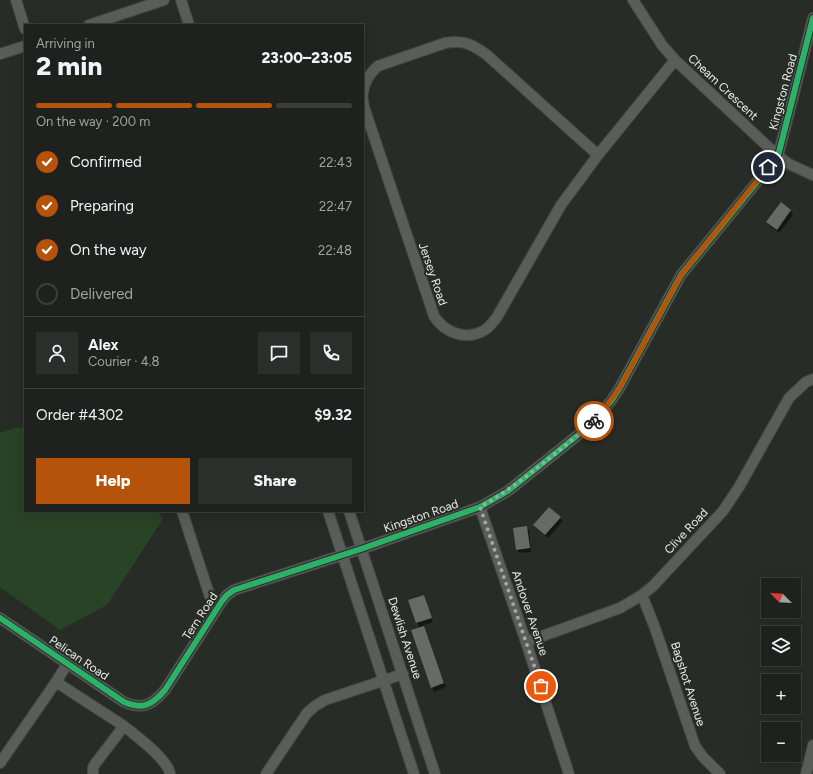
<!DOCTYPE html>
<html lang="en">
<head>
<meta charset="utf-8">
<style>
	body { margin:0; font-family:Figtree,sans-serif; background:#2b2e2a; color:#f1f3f6; height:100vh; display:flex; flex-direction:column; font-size:15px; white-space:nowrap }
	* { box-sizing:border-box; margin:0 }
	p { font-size:13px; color:#a1a3a4 }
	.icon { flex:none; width:22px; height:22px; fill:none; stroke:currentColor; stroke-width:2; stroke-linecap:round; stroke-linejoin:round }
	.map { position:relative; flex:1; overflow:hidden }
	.sheet { position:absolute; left:24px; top:24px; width:340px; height:488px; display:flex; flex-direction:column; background:#1e211d; border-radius:0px; box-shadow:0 4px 16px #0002,0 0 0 1px #3c3e3b }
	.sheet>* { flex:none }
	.needle { width:26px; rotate:294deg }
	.tools { position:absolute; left:761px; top:578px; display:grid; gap:8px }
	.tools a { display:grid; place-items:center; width:40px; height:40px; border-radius:0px; background:#1e211d; box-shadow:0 4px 16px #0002,0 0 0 1px #3c3e3b; font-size:20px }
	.pin { position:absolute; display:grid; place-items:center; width:34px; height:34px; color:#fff; margin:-17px; border:2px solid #fff; border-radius:50%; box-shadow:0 1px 4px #0007 }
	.courier { position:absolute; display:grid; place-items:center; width:40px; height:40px; margin:-20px; border:3px solid #b45309; border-radius:50%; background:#fff; color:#222; box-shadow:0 1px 5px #0007 }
	.overview em { font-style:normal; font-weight:800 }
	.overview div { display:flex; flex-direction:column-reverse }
	.overview { display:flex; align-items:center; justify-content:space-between; height:68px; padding:0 12px }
	h1 { font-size:26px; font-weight:800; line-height:30px }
	.bar { display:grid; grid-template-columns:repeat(4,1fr); gap:6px 4px; align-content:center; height:48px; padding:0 12px }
	.bar i { height:5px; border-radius:3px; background:#3c3e3b }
	.bar .on { background:#b45309 }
	.bar p { grid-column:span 4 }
	.line { display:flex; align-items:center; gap:10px; padding:0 12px; border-top:1px solid #3c3e3b }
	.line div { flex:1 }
	.round { display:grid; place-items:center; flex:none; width:42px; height:42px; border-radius:0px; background:#2b2e2a }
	ol { padding:0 12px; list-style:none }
	li { display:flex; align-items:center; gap:12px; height:44px }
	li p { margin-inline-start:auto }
	li .icon { padding:4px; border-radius:50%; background:#b45309; color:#fff; stroke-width:4 }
	li:last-child { color:#a1a3a4 }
	li i { width:22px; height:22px; border:2px solid #3c3e3b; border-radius:50% }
	.action { display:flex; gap:8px; margin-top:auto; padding:8px 12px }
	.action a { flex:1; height:46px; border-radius:0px; background:#b45309; color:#fff; font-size:16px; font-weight:800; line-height:46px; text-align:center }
	.action a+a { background:#2b2e2a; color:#f1f3f6 }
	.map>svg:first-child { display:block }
	.green { fill:#294326 }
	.shadow { fill:#0007 }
	.building { fill:#676a66 }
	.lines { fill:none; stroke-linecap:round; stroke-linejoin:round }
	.minor-casing { stroke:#454844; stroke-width:12 }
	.minor { stroke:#5a5d5a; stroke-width:10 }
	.cycleway-casing { stroke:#272d26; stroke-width:8 }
	.cycleway { stroke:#2db169; stroke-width:6 }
	.done { stroke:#a4a8a4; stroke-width:4; stroke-dasharray:0 7.2 }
	.route { stroke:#b45309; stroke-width:5 }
	.labels { text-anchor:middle; stroke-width:4; stroke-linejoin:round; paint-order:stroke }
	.street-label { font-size:12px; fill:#e7ebe7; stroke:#272d26 }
</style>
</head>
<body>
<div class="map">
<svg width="813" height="774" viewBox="0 0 813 774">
	<rect width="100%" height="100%" fill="#282c27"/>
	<path class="green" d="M25 427V511H157L163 519 107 605 60 630 0 587V433L15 428Z"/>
	<path class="shadow" d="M781 203 791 211 793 215 779 233 770 226 767 222Z
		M560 518 563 521 548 538 537 529 535 525Z
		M526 527 529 531 531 552 519 553 517 549Z
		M425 600 433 622 419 627 409 601Z
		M424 627 446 687 434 692 413 631Z"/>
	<path class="building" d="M781 202 791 210 777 230 766 222Z
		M549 507 561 517 545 535 533 525Z
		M527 526 530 548 516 550 513 528Z
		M424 595 432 618 416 623 408 600Z
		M424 626 444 683 431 688 411 630Z"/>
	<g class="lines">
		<g class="minor-casing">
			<path id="minor" d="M16 0 25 29
				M181 0 189 25
				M633 0 662 45 675 60 778 156 789 164 813 175
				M89 25 164 0
				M0 54 25 46
				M363 93C364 82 370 73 378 66L445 43C464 40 472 44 487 55L598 155
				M363 99 364 107 434 316C444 332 465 341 483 331 489 328 493 322 497 317L561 205 598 155 675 60
				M480 507 526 642 569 774
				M182 511 215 612
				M328 511 414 774
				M349 511 435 774
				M642 595 655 628 695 746 703 757 720 774
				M0 618 124 702C143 710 152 705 165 690L222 601 227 595 234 590 361 549 480 507 508 491 588 427 611 401 619 389 681 275 778 156 813 18
				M526 642 620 608 642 595 653 586 723 511 739 487 789 398 806 382 813 379
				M67 664 56 682 124 726 95 764 93 768V774
				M124 726C136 736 168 759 170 774
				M0 763 56 682
				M266 774 307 713 315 706 325 700 403 674
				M806 774 813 745"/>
		</g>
		<use href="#minor" class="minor"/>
		<g class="cycleway-casing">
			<path id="cycleway" d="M0 618 124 702C143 710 152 705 165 690L222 601 227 595 234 590 361 549 480 507 508 491 588 427 611 401 619 389 681 275 778 156 813 18"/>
		</g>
		<use href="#cycleway" class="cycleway"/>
	</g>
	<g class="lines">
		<path class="done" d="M541 686 480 507C519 485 553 455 588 427L594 421"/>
		<path class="route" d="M594 421 610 401 619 389 681 275 768 167"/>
	</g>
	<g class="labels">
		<g class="street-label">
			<text transform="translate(723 87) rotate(43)" y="4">Cheam Crescent</text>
			<text transform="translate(783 92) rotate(-75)" y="4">Kingston Road</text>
			<text transform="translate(433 274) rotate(71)" y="4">Jersey Road</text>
			<text transform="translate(421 516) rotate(-19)" y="4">Kingston Road</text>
			<text transform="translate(686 531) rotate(-47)" y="4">Clive Road</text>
			<text transform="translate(530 613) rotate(71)" y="4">Andover Avenue</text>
			<text transform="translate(200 616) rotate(-57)" y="4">Tern Road</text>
			<text transform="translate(405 638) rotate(72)" y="4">Dewlish Avenue</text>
			<text transform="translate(79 658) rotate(34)" y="4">Pelican Road</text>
			<text transform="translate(688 684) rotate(72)" y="4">Bagshot Avenue</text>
		</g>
	</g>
</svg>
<div class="tools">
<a><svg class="needle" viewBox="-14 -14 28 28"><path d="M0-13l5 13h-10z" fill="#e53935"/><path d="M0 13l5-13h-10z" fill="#a1a3a4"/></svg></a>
<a><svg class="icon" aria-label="layers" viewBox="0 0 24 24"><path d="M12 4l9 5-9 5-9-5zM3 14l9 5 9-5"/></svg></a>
<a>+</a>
<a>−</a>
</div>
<div class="pin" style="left:541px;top:686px;background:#ea580c"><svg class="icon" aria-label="bag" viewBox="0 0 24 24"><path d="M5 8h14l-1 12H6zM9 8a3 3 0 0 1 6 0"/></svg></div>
<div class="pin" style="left:768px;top:167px;background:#1f2937"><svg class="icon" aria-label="home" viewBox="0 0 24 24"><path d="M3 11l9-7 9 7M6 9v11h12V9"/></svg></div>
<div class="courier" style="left:594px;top:421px"><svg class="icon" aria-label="bike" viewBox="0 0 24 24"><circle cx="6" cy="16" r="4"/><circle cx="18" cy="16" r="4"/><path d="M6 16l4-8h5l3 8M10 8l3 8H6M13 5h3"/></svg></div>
<section class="sheet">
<div class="overview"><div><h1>2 min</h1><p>Arriving in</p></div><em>23:00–23:05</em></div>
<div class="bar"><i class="on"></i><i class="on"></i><i class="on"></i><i></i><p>On the way · 200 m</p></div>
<ol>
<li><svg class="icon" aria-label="check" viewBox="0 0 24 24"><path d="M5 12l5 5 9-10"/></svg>Confirmed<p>22:43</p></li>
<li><svg class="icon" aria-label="check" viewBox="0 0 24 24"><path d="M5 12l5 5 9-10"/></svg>Preparing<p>22:47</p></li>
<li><svg class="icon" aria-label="check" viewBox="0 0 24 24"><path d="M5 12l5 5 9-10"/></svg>On the way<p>22:48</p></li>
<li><i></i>Delivered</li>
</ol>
<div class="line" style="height:72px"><a class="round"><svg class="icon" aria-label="person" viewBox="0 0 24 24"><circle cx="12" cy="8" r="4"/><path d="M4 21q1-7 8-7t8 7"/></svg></a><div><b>Alex</b><p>Courier · 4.8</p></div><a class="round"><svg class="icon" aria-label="chat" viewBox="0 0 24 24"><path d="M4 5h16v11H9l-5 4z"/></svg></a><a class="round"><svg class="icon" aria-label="phone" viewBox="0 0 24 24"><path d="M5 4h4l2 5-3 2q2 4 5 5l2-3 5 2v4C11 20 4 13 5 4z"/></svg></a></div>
<div class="line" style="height:52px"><div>Order #4302</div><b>$9.32</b></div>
<div class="action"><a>Help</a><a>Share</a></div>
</section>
</div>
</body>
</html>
